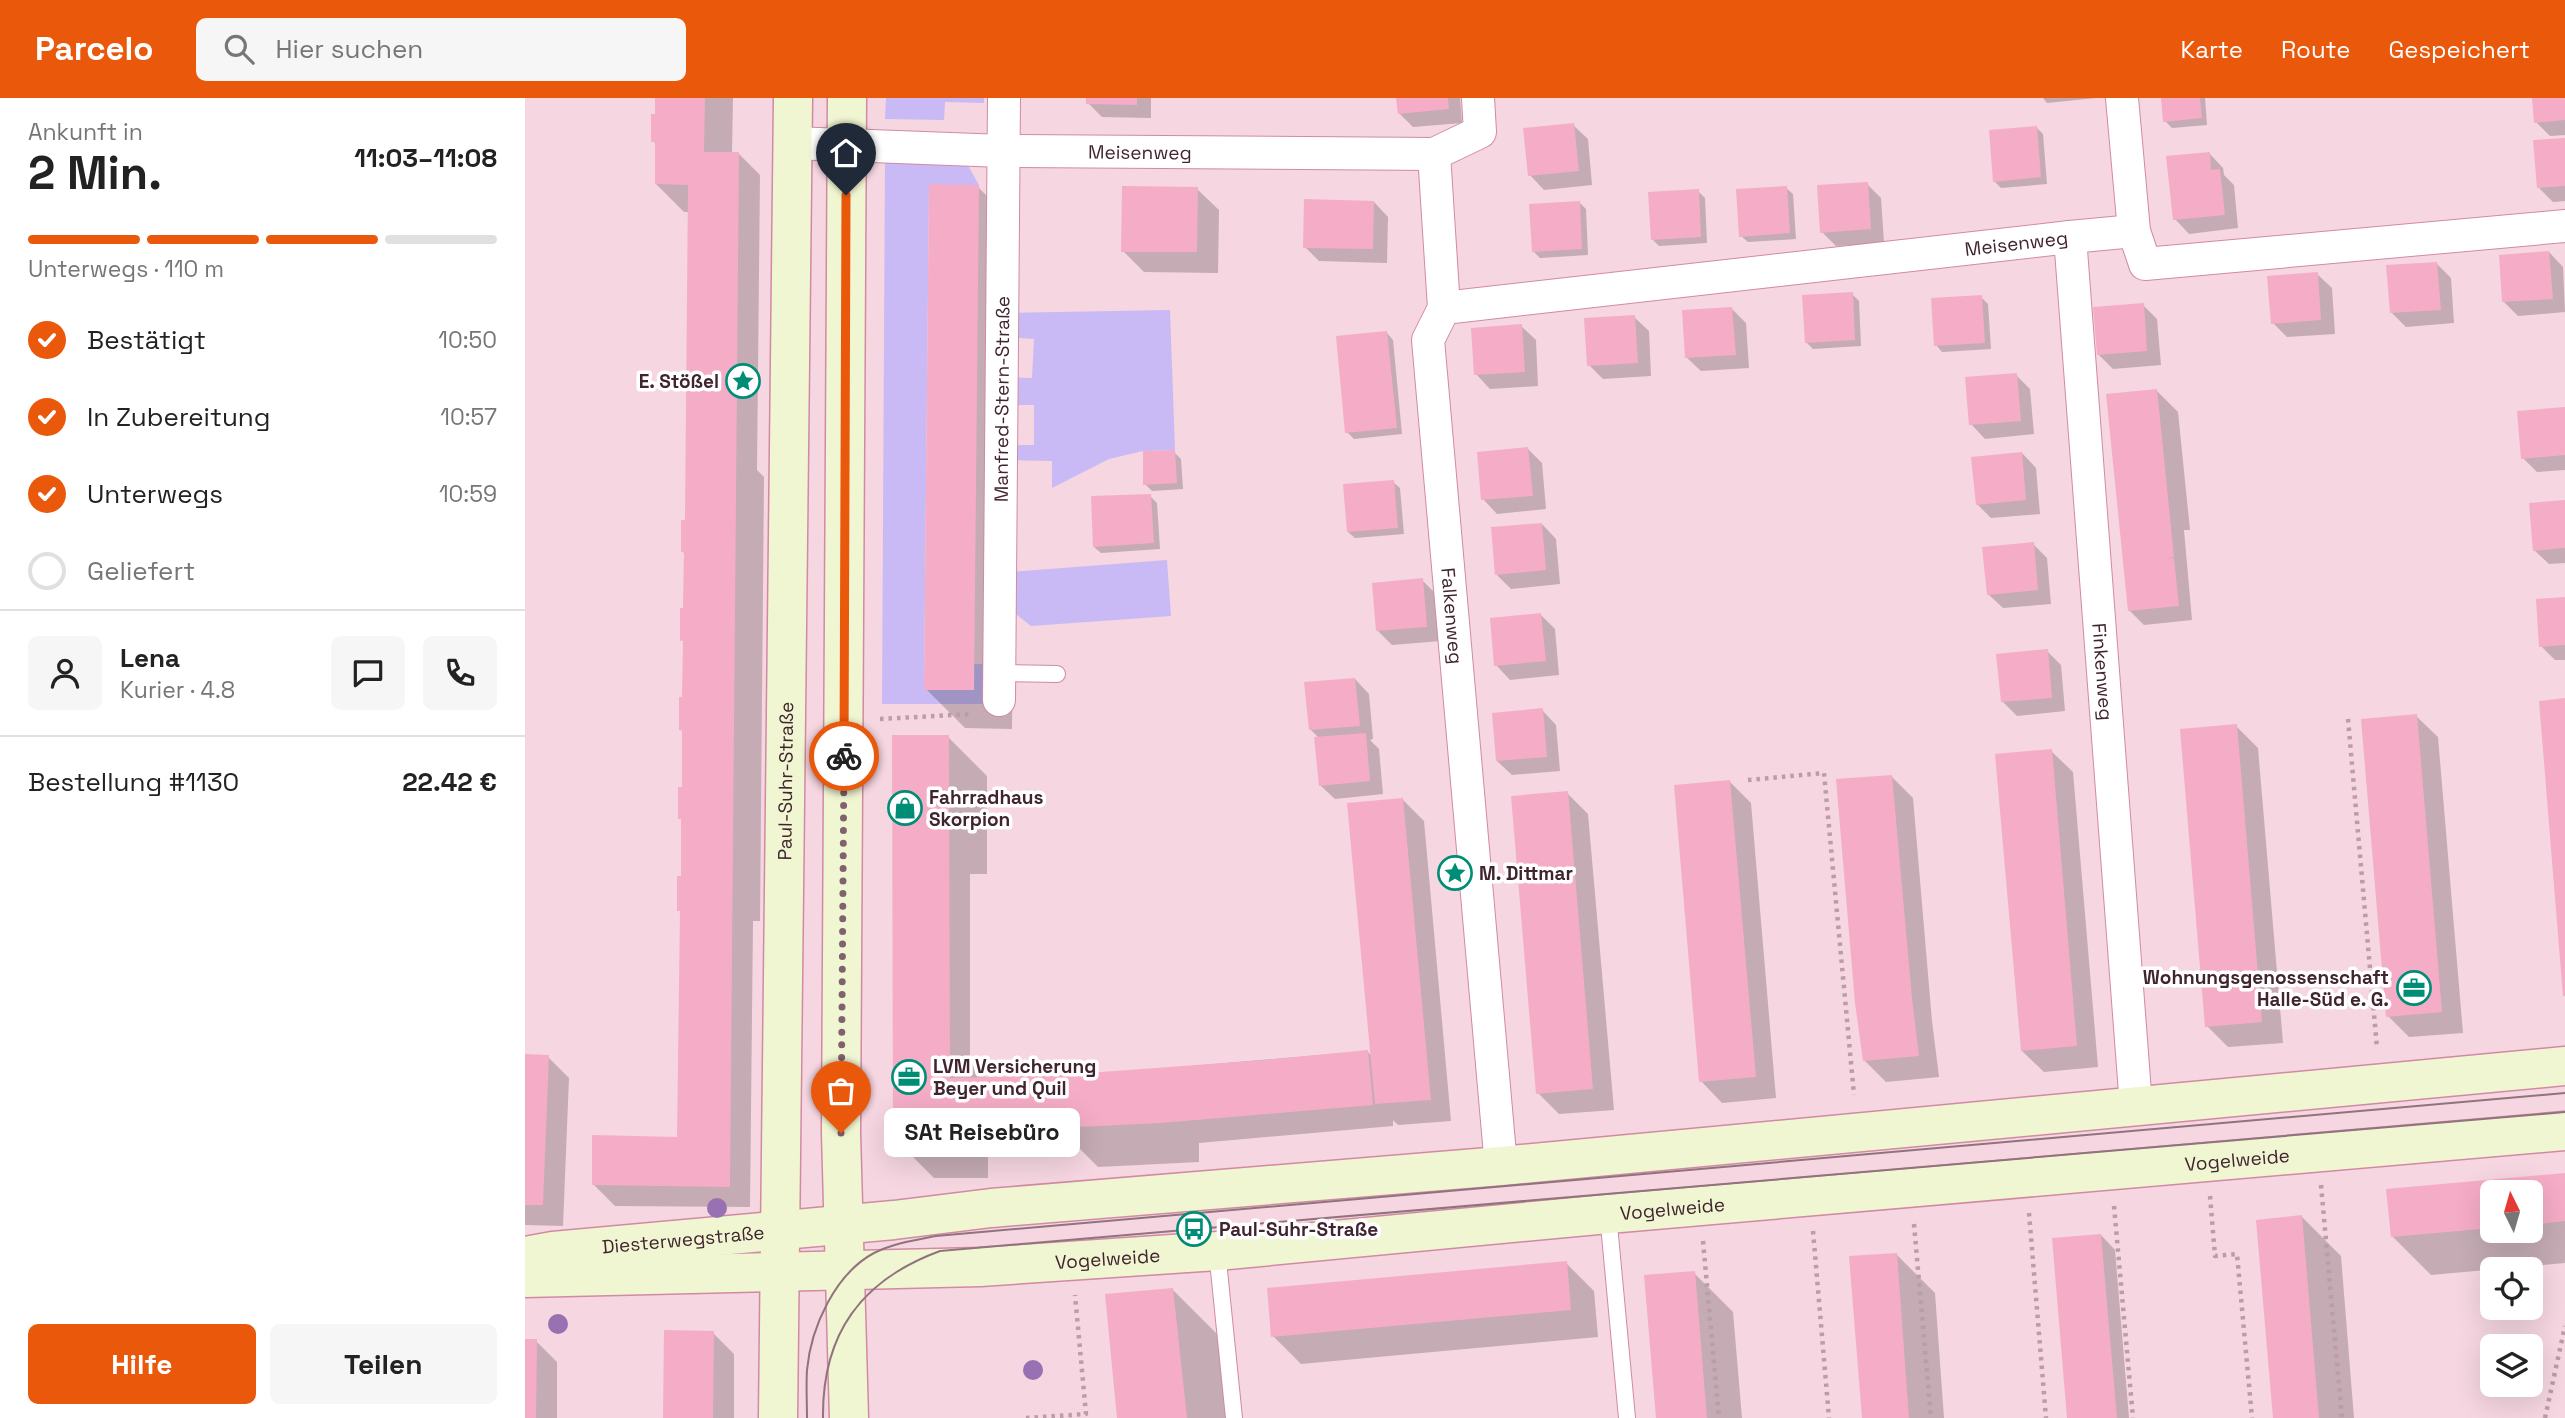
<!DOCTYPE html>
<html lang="de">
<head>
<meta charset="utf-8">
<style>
	body { margin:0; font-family:"Space Grotesk",sans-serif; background:#f6f6f6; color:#222; height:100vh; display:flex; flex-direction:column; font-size:26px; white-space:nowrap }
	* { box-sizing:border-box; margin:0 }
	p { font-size:23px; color:#767676 }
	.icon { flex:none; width:38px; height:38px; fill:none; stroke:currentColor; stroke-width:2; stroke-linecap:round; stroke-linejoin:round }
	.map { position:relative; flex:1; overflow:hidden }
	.sheet { display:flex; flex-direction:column; background:#fff; width:525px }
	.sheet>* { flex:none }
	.needle { width:46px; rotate:355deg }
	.fabs { position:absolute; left:1955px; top:1082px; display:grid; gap:14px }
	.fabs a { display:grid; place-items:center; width:63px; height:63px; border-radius:10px; background:#fff; box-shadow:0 7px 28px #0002; font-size:35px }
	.pin { position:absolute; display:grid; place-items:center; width:60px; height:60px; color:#fff; margin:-72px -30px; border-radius:50% 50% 50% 0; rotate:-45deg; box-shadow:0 0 7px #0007 }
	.pin .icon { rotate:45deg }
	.courier { position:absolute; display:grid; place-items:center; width:70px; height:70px; margin:-35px; border:5px solid #ea580c; border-radius:50%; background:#fff; color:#222; box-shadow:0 2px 9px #0007 }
	.bubble { position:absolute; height:49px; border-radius:10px; background:#fff; box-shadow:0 7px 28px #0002; font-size:23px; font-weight:700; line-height:49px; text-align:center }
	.head em { font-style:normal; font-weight:700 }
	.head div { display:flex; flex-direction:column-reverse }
	.head { display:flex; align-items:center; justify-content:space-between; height:119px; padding:0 28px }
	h1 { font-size:46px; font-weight:700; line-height:52px }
	.bar { display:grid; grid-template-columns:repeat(4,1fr); gap:10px 7px; align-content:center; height:84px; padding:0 28px }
	.bar i { height:9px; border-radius:5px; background:#e0e0e0 }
	.bar .current { background:#ea580c }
	.bar p { grid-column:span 4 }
	.line { display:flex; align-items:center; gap:18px; padding:0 28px; border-top:2px solid #e0e0e0 }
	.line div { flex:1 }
	.round { display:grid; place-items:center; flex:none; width:74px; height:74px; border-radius:10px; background:#f6f6f6 }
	ol { padding:0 28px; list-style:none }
	li { display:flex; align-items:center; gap:21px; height:77px }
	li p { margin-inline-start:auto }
	li .icon { padding:7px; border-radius:50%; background:#ea580c; color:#fff; stroke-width:4 }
	li:last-child { color:#767676 }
	li i { width:38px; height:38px; border:4px solid #e0e0e0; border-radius:50% }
	.primary-button { display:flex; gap:14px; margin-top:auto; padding:14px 28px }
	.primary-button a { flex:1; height:80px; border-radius:10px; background:#ea580c; color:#fff; font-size:28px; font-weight:700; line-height:80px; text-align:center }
	.primary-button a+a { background:#f6f6f6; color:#222 }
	header { display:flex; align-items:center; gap:42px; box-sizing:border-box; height:98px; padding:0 35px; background:#ea580c; color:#fff }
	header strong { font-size:33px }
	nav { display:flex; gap:38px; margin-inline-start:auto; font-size:24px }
	.search { width:490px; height:63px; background:#f6f6f6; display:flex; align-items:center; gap:18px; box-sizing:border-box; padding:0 24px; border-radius:10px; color:#767676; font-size:26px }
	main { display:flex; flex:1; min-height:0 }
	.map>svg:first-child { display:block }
	.green { fill:#c9baf5 }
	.shadow { fill:#0003; fill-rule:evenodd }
	.building { fill:#f5acc7 }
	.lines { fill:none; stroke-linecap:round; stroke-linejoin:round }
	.lane-casing { stroke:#d18aa4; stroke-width:18 }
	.street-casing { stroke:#d18aa4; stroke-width:34 }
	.secondary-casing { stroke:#d18aa4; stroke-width:41 }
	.path { stroke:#bb9ca7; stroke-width:4.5; stroke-dasharray:3.5 5; stroke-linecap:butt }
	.lane { stroke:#fff; stroke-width:16 }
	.street { stroke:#fff; stroke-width:32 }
	.secondary { stroke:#f1f6d2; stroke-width:38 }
	.tram { stroke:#91737e; stroke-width:2 }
	.tree { fill:#9871b2 }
	.done { stroke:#7f626d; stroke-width:7; stroke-dasharray:0 12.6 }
	.route { stroke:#ea580c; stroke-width:9 }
	.labels { text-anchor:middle; stroke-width:7; stroke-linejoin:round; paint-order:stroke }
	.street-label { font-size:19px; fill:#40242f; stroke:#fff }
	.poi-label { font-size:19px; font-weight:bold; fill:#40242f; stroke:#fff; text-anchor:start }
</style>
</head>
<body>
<header>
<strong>Parcelo</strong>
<div class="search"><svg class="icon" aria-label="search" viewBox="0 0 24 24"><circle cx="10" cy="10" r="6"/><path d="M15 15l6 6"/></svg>Hier suchen</div>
<nav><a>Karte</a><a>Route</a><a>Gespeichert</a></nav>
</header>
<main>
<section class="sheet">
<div class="head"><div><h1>2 Min.</h1><p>Ankunft in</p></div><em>11:03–11:08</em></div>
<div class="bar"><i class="current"></i><i class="current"></i><i class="current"></i><i></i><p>Unterwegs · 110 m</p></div>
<ol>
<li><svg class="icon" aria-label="check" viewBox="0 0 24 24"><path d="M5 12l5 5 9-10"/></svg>Bestätigt<p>10:50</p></li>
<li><svg class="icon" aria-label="check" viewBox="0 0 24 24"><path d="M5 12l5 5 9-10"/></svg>In Zubereitung<p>10:57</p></li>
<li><svg class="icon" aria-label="check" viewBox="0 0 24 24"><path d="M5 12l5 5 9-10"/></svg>Unterwegs<p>10:59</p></li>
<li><i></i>Geliefert</li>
</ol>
<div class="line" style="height:126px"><a class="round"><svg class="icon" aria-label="person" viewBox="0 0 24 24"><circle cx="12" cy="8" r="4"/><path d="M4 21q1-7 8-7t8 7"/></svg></a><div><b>Lena</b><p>Kurier · 4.8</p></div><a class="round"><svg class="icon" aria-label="chat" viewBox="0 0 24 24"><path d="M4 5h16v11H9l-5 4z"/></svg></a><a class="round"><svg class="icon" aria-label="phone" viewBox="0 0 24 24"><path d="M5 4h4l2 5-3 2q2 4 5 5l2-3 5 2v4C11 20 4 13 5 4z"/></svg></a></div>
<div class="line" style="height:91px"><div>Bestellung #1130</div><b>22.42 €</b></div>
<div class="primary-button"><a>Hilfe</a><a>Teilen</a></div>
</section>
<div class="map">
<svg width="2040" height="1320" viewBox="0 0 2040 1320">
	<rect width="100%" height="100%" fill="#f5d6e1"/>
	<path class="green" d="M361 0H459V5L420 4 419 22 360 21Z
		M360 61 441 64 454 87H404L399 591 449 592V566H459V606H357Z
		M645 212 650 352 618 353 584 361 527 390V363L481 362V347H509V307H481L479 279 507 280 509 241 480 239 481 215Z
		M642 462 646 518 506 528 488 514 485 474Z"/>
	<path class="shadow" d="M132 0H208L207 56H214L235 77 232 372 239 379 235 823H228L225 1109 90 1108 69 1087 154 1041 157 815 154 812 158 780 159 635 155 631 159 601 160 545 157 542 160 511 161 457 158 454 161 424 165 114H159L131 86 132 47 128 43 132 18Z
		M563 0H626V20L577 19 563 5Z
		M873 0H935L937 25 888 29 874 15Z
		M1518 0H1571L1522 5Z
		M1638 0H1680L1682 27 1647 30 1640 23Z
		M2009 0H2040V37L2025 38 2011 24Z
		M1048 27 1063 41 1067 87 1019 92 1005 77Z
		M1511 29 1518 36 1522 86 1476 90 1469 83Z
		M2040 42V103L2028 104 2014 90Z
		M1684 55 1698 70 1699 77 1709 87 1713 130 1664 136 1650 121Z
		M1342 86 1356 100 1359 145 1311 148 1297 134Z
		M453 89 492 128 487 631 440 630 401 591Z
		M1261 90 1268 96 1271 141 1223 144 1216 138Z
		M672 91 694 112 693 175 619 174 598 153Z
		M1173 93 1180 100 1182 145 1134 148 1127 141Z
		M849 104 863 119 862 165 794 163 780 149Z
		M1054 104 1061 111 1063 157 1015 160 1008 153Z
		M2024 154 2038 169 2040 214 1993 218 1979 204Z
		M1911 165 1926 180 1929 225 1881 229 1867 215Z
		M1792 176 1807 190 1810 236 1762 239 1748 225Z
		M1327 196 1334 203 1336 248 1288 251 1281 244Z
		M1456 199 1463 206 1466 251 1417 254 1411 247Z
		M1618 207 1632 221 1636 267 1588 271 1573 256Z
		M1207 211 1221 225 1224 270 1176 273 1161 259Z
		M1109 219 1124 233 1126 278 1078 281 1064 267Z
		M996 228 1011 242 1013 288 965 291 951 276Z
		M862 235 868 242 877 336 829 341 822 334Z
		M1491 277 1505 291 1509 336 1460 341 1446 326Z
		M1632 293 1653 314 1665 432H1659L1667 522 1619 527 1604 512Z
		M2040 311V372L2012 374 1998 360Z
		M1003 351 1017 365 1021 411 972 416 958 401Z
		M649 354 656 361 658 391 627 393 620 386Z
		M1497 355 1511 370 1515 416 1466 420 1452 406Z
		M868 384 875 390 879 436 830 440 823 434Z
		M625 398 632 405 635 451 576 455 569 449Z
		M2040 404V465L2024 466 2009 452Z
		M1017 426 1031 441 1035 486 986 491 972 477Z
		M1508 446 1522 460 1526 506 1478 510 1463 496Z
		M897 482 912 497 916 543 867 547 853 533Z
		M2040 500V562H2030L2016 548Z
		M1016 517 1030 531 1034 577 985 582 971 567Z
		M1522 553 1536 567 1540 613 1492 618 1477 603Z
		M830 581 844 596 848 641 845 642 854 651 858 696 810 701 795 687V641L785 631Z
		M1017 612 1031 627 1035 673 987 677 972 663Z
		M1891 618 1913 639 1938 935 1884 939 1863 918Z
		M1711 628 1733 650 1758 945 1703 949 1682 928Z
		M423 639 462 678V776H445V964L463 981 535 979 842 953 847 958 878 702 899 723 926 1023 873 1027 868 1022V1028L674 1045V1064L573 1069 555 1051H463V1080H409L370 1041Z
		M1526 653 1548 674 1573 969 1519 974 1497 953Z
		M1367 679 1388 700 1407 923 1414 979 1361 984 1339 962Z
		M1205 684 1226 705 1251 1000 1197 1005 1176 983Z
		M1042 695 1063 716 1089 1012 1034 1016 1013 995Z
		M0 958 23 959 44 980 38 1128 0 1127Z
		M2040 1076V1165L1906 1177 1867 1138 1863 1092ZM1967 1094H2006V1132H1967Z
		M1777 1119 1816 1158 1829 1320H1749Z
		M1576 1137 1590 1152 1604 1320H1544Z
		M1371 1156 1410 1195 1419 1320H1338Z
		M1041 1165 1069 1193 1073 1239 776 1266 748 1238Z
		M1169 1175 1208 1214 1217 1320H1133Z
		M648 1192 698 1242 706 1320H593Z
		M188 1235 209 1256V1320H139Z
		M0 1243H11L32 1264V1320H0Z"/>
	<path class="building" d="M130 0H180L179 54H214L205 1089 67 1087V1037L152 1039 155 813H152V778H156V721H153V689H157V632H154V599H157L158 542 155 543V510H158L159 454H156V422H160L163 87 130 86V44H126V16H130Z
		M561 0H612V7L561 6Z
		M871 0H923L924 11 873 16Z
		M1636 0H1675L1677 20 1638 24Z
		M2007 0H2040V22L2009 25Z
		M1049 25 1054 73 1003 78 998 30Z
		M1512 28 1516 79 1468 84 1464 32Z
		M2040 40V88L2012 90 2008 42Z
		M1685 54 1686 72 1695 71 1700 117 1648 122 1641 58Z
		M1343 84 1346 131 1295 135 1292 87Z
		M404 86 454 87 449 592H399Z
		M597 88 673 89 672 154H596Z
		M1262 88 1265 135 1214 139 1211 91Z
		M1174 91 1176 139 1126 142 1123 94Z
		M779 101 849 103 848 151 778 150Z
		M1055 103 1057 151 1007 154 1004 106Z
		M2024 153 2028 201 1977 204 1974 157Z
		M1912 164 1916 212 1865 215 1861 167Z
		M1793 174 1796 222 1746 226 1742 178Z
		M1328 194 1330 242 1280 245 1277 197Z
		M1457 197 1460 245 1409 248 1406 200Z
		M1619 205 1622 253 1572 257 1568 209Z
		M1207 209 1211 257 1160 260 1157 212Z
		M1110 217 1113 265 1062 268 1059 220Z
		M997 226 1000 274 949 277 946 230Z
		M862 233 872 330 820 335 811 238Z
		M1492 275 1496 323 1444 327 1440 279Z
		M1632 291 1649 459 1639 461 1649 460 1654 508 1603 513 1581 296Z
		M2040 309V357L1996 361 1992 313Z
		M1003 349 1008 398 956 402 952 354Z
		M650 352 652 385 618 387V353Z
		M1497 354 1501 402 1451 407 1446 359Z
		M869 382 873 430 822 434 818 386Z
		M626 396 629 445 568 449 566 398Z
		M2040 402V450L2008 453 2004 405Z
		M1017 425 1021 472 970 477 966 429Z
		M1509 444 1513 492 1462 497 1457 449Z
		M898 480 902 529 851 533 847 485Z
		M2040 499V547L2014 549 2011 501Z
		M1016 515 1021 563 969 568 965 520Z
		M1523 551 1527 600 1476 604 1471 556Z
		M830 580 835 628 784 632 779 584Z
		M2040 600V898H2038L2014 603Z
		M1018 610 1022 659 971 663 967 615Z
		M1892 616 1917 914 1861 919 1836 621Z
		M1712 626 1737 924 1680 929 1655 631Z
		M841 635 845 683 794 688 789 639Z
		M367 637H424L425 980 535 977 740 962 843 952 848 1007 636 1025 532 1030H425V1041H368Z
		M1527 651 1552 948 1496 953 1470 656Z
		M1367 677 1387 900 1394 958 1338 963 1330 905 1311 681Z
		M1205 682 1231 979 1174 984 1149 687Z
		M1043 693 1068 991 1011 996 986 698Z
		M878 700 906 1002 850 1006 822 705Z
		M0 956 24 957 18 1107H0Z
		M2040 1075V1123L2006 1127V1094H1967V1130L1866 1139 1861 1091Z
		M1777 1117 1794 1320H1748L1731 1122Z
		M1576 1136 1592 1320H1542L1527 1140Z
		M1372 1155 1384 1320H1337L1324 1158Z
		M1042 1163 1046 1212 746 1239 742 1190Z
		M1170 1173 1182 1320H1131L1119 1177Z
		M648 1190 662 1320H592L580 1196Z
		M139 1232 189 1233 188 1320H138Z
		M0 1241H12L11 1320H0Z"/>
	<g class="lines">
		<g class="lane-casing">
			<path id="lane" d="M474 575 532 576
				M1083 1116 1102 1320
				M692 1153 709 1320"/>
		</g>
		<g class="street-casing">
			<g id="street">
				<path d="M1597 0 1609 133 1620 166 2040 128"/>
				<path id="s1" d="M267 45 478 53 909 56 955 34 953 0"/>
				<path id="s2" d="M909 56 919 210 903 242 976 1068"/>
				<path id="s3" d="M1545 139 1611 1008"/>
				<path id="s4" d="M919 210 1545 139 1609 133"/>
				<path id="s5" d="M474 602 479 0"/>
			</g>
		</g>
		<g class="secondary-casing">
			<g id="secondary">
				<path d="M322 0 316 1035 324 1320"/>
				<path id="s6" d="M0 1158 28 1153 369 1122 466 1110 976 1068 2040 968"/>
				<path id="s7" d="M0 1180 455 1169 692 1153 1083 1116 2040 1033"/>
				<path id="s8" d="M253 1320 268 0"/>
			</g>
		</g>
		<path class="path" d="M355 621 447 616
			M1823 621 1852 950
			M1223 682 1299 675 1329 997
			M1796 1087 1817 1320
			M1685 1098 1690 1158 1712 1156 1727 1320
			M1589 1108 1608 1320
			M1504 1115 1521 1320
			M1389 1126 1406 1320
			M1288 1133 1304 1320
			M1178 1143 1194 1320
			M501 1320 561 1316 550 1197
			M2020 1320 2040 1228"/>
		<use href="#lane" class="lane"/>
		<use href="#street" class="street"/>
		<use href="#secondary" class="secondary"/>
		<path class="tram" d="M282 1320C282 1304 281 1288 282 1272 286 1229 310 1176 349 1155 369 1145 390 1142 411 1138L2040 995
			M298 1320C297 1236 336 1182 415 1153L2040 1014"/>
	</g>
	<g class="tree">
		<circle cx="192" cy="1110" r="10"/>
		<circle cx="33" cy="1226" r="10"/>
		<circle cx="508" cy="1272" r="10"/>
	</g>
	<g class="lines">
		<path class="done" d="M316 1035 319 658"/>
		<path class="route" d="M319 658 321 97"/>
	</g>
	<defs>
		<g id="sight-ring" transform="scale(1.75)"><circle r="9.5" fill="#fff" stroke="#008d76" stroke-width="1.5"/><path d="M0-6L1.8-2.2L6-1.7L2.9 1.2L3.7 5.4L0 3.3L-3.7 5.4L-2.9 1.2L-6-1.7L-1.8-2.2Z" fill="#008d76"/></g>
		<g id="shop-ring" transform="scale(1.75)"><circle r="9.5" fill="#fff" stroke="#008d76" stroke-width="1.5"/><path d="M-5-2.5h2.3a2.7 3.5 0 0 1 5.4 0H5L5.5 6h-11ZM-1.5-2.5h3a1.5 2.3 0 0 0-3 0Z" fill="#008d76"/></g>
		<g id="office-ring" transform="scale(1.75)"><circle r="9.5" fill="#fff" stroke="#008d76" stroke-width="1.5"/><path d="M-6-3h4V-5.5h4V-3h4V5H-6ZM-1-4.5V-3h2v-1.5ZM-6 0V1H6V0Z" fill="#008d76"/></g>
		<g id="bus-ring" transform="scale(1.75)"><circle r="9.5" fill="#fff" stroke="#008d76" stroke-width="1.5"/><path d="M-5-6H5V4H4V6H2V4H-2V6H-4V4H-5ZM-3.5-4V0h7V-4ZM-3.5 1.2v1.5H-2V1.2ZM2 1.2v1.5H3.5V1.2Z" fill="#008d76"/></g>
	</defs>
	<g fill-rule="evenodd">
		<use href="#sight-ring" x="218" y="283"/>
		<use href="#shop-ring" x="380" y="710"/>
		<use href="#sight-ring" x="930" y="775"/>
		<use href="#office-ring" x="1889" y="890"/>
		<use href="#office-ring" x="384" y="979"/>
		<use href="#bus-ring" x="669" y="1131"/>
	</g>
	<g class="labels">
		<g class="street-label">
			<text dy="7" stroke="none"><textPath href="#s1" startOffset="348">Meisenweg</textPath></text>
			<text dy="7" stroke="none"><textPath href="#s4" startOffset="576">Meisenweg</textPath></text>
			<text dy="7" stroke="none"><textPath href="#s5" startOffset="301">Manfred-Stern-Straße</textPath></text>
			<text dy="7" stroke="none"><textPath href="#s2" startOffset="467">Falkenweg</textPath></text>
			<text dy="7" stroke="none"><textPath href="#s3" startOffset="436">Finkenweg</textPath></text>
			<text dy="7" stroke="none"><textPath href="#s8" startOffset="637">Paul-Suhr-Straße</textPath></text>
			<text dy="7" stroke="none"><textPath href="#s7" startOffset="1717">Vogelweide</textPath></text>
			<text dy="7" stroke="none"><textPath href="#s7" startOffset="1150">Vogelweide</textPath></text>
			<text dy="7" stroke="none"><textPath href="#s6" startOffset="159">Diesterwegstraße</textPath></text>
			<text dy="7" stroke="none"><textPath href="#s7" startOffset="583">Vogelweide</textPath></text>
		</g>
		<g class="poi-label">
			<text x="194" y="290" text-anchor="end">E. Stößel</text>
			<text x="404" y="706">Fahrradhaus<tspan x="404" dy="22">Skorpion</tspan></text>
			<text x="954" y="782">M. Dittmar</text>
			<text x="1864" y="886" text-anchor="end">Wohnungsgenossenschaft<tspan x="1864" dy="22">Halle-Süd e. G.</tspan></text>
			<text x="408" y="975">LVM Versicherung<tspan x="408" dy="22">Beyer und Quil</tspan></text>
			<text x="694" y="1138">Paul-Suhr-Straße</text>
		</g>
	</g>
</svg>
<div class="fabs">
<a><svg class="needle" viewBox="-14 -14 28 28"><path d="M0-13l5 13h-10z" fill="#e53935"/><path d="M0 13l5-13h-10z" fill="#767676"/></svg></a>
<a><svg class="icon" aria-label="locate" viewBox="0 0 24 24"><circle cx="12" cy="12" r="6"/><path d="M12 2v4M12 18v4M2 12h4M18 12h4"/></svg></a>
<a><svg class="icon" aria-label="layers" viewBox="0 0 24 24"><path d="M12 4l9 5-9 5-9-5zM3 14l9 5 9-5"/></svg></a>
</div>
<div class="pin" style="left:316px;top:1035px;background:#ea580c"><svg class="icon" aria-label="bag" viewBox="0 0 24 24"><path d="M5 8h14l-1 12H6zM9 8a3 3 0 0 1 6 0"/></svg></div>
<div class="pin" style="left:321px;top:97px;background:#1f2937"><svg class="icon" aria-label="home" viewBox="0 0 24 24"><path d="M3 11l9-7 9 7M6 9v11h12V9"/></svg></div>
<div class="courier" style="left:319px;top:658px"><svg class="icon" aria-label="bike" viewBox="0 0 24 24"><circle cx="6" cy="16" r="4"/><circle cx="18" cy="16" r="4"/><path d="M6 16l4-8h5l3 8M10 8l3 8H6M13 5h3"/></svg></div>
<div class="bubble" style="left:359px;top:1010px;width:196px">SAt Reisebüro</div>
</div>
</main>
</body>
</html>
